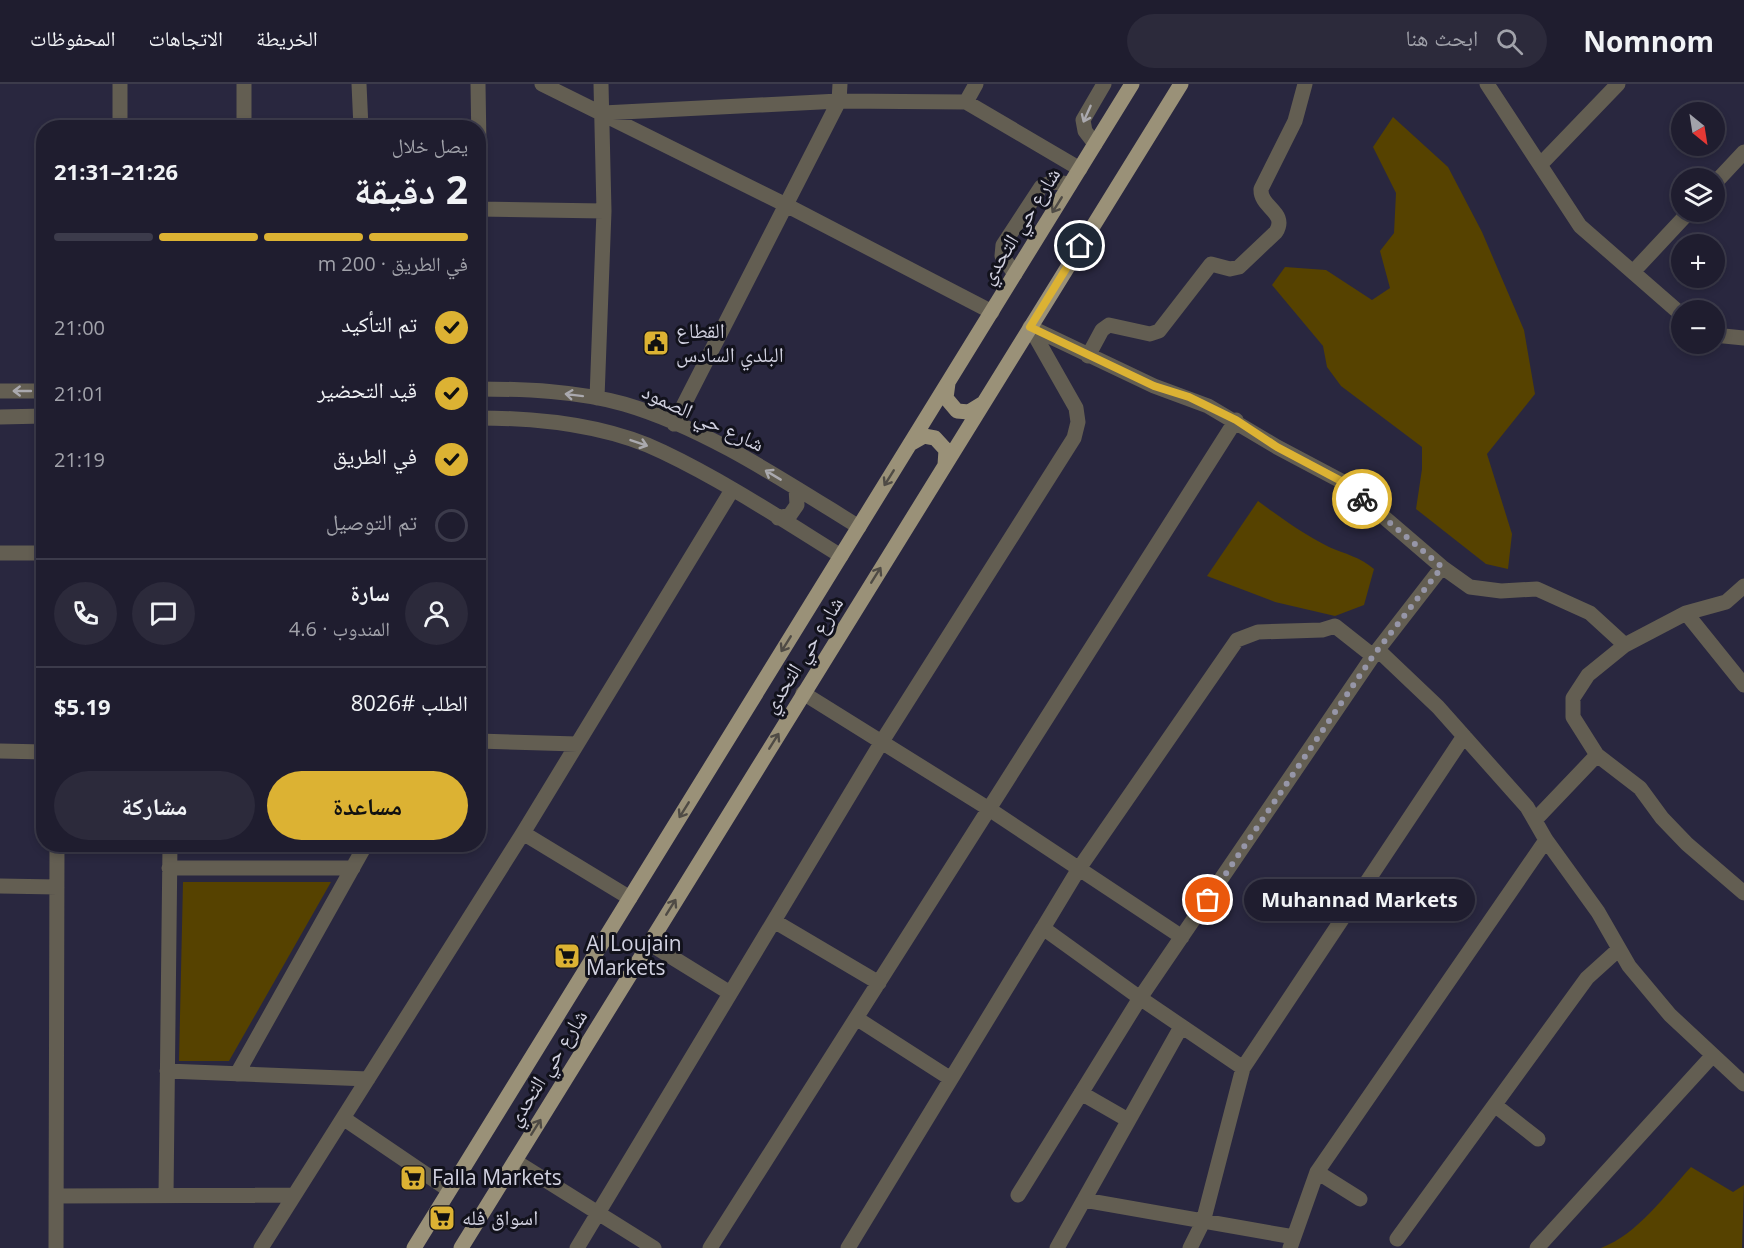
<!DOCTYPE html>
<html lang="ar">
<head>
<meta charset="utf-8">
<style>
	body { margin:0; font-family:"Open Sans","Noto Naskh Arabic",sans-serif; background:#2c2a3b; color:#f1f3f6; direction:rtl; height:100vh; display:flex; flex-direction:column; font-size:22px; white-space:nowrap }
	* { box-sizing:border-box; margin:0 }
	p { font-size:20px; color:#a1a2aa }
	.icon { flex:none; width:33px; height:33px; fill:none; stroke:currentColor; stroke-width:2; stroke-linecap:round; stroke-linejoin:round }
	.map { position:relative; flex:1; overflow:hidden; direction:ltr }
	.details { position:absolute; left:36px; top:36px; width:450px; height:732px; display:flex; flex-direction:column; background:#1f1d2f; border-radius:24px; box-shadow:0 3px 9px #0003,0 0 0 2px #3c3b4b; direction:rtl }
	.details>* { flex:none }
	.needle { width:39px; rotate:150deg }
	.fabs { position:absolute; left:1671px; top:18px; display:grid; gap:12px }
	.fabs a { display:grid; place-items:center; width:54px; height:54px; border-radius:50%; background:#1f1d2f; box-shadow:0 3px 9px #0003,0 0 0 2px #3c3b4b; font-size:30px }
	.pin { position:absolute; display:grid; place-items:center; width:51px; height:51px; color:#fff; margin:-26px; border:3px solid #fff; border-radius:50%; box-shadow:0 2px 6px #0007 }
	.courier { position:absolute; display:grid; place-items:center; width:60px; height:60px; margin:-30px; border:4px solid #dcb233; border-radius:50%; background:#fff; color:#222; box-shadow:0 2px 8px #0007 }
	.bubble { position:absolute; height:42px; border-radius:21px; background:#1f1d2f; box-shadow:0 3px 9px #0003,0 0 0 2px #3c3b4b; font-size:20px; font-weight:700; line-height:42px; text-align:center; direction:rtl }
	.head em { font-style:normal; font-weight:700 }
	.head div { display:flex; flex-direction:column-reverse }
	.head { display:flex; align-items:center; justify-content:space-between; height:102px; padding:0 18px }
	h1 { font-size:39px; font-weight:700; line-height:45px }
	.bar { display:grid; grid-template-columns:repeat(4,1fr); gap:9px 6px; align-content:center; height:72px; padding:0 18px }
	.bar i { height:8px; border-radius:4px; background:#3c3b4b }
	.bar .on { background:#dcb233 }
	.bar p { grid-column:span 4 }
	.line { display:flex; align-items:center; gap:15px; padding:0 18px; border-top:2px solid #3c3b4b }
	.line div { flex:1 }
	.round { display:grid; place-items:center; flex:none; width:63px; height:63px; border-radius:32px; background:#2c2a3b }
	ol { padding:0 18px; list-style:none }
	li { display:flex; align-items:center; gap:18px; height:66px }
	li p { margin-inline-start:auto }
	li .icon { padding:6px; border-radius:50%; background:#dcb233; color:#111; stroke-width:4 }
	li:last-child { color:#a1a2aa }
	li i { width:33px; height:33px; border:3px solid #3c3b4b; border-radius:50% }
	.primary-button { display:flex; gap:12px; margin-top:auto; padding:12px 18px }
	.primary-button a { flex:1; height:69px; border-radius:36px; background:#dcb233; color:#111; font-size:24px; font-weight:700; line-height:69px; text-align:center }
	.primary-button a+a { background:#2c2a3b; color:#f1f3f6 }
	header { display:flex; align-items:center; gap:36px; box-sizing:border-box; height:84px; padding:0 30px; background:#1f1d2f; border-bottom:2px solid #3c3b4b }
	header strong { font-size:28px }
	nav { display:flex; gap:33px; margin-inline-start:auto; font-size:21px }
	.search { width:420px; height:54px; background:#2c2a3b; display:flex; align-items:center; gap:15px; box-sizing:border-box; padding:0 21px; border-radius:33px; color:#a1a2aa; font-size:22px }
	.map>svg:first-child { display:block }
	.green { fill:#564200 }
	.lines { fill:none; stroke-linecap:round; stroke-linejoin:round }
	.minor { stroke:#635e52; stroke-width:15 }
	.major { stroke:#9a9178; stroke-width:15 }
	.oneway { stroke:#aaa9ae }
	.oneway2 { stroke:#4f4b45 }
	.done { stroke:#9696a8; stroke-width:6; stroke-dasharray:0 10.8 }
	.route { stroke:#dcb233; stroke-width:8 }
	.labels { text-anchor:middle; stroke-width:6; stroke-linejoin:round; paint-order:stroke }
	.street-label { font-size:21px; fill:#d1d1e0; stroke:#12121c }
	.poi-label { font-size:21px; fill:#d1d1e0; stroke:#12121c; text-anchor:start }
</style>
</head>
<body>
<header>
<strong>Nomnom</strong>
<div class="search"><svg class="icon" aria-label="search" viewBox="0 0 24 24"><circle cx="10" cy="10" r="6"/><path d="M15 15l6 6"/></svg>ابحث هنا</div>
<nav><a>الخريطة</a><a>الاتجاهات</a><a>المحفوظات</a></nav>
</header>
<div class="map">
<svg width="1744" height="1164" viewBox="0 0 1744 1164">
	<rect width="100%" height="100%" fill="#29273f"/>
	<path class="green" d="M1393 33 1448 83 1482 148 1524 246 1535 310 1487 370 1512 450 1508 485 1486 480 1416 425 1422 385V363L1341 302 1327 283 1323 262 1272 201 1285 183 1326 186 1372 216 1390 204 1380 167 1394 149 1396 109 1373 63Z
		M1258 417C1281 434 1303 450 1329 463 1345 470 1360 473 1374 485L1364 521 1335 532 1275 518 1207 492Z
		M183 798H331L229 977H179Z
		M1691 1083 1733 1108 1744 1101 1742 1164H1601C1638 1150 1665 1111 1691 1083Z"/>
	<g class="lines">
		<path class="minor" d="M120 0V44
			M244 0V44
			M359 0 361 44
			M478 0 480 125
			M542 0 786 121 992 228
			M1487 0 1580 142 1682 231
			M966 18 976 0
			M603 29 839 17 966 18 1080 85
			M1095 60 1085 47 1083 36 1104 0
			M1540 81 1618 0
			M1714 100 1744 68
			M478 125 604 127
			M1633 188 1689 128
			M1015 190 1002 172 1003 161 1041 103 1053 98 1070 100
			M1030 243 1154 302 1208 322 1277 363 1343 398 1442 483 1470 503 1501 507 1537 505 1590 529 1625 561
			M1714 251 1744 254
			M1088 272 1102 246 1109 241 1150 250 1159 247 1211 180 1230 185 1239 183 1276 148C1288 128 1260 124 1261 105L1295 37 1305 0
			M478 305C526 305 577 307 624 320 706 344 786 398 859 443
			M0 307H44
			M597 314 604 127 601 0
			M0 333 44 332
			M478 334C539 334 607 341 663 368 724 397 783 436 841 472
			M674 340 839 17 840 0
			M778 434 790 431 797 421 796 404
			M0 469H44
			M1744 502 1726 518 1686 529 1625 561 1588 591 1573 614V633L1597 671 1640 704 1662 734 1687 760 1744 809
			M1686 529 1744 601
			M1378 566 1438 623 1527 723 1546 756 1598 828 1629 882 1670 931 1744 1000
			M803 609 989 725 1182 853
			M478 657 577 660
			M0 667 44 668
			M1535 736 1597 671
			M523 749 630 814
			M169 784H353
			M0 802 57 803
			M774 837 879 899
			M649 859 730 909
			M856 934 951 995
			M1243 984 1140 914 1043 844 1078 786 1237 556 1258 548 1322 546 1335 542 1373 572
			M167 987 368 995
			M237 990 366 760
			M1081 1009 1128 1036
			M1496 1022 1538 1055
			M343 1034 449 1106
			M515 1077 654 1164
			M1317 1088 1360 1115
			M1018 1111 1140 914 1373 572 1442 483
			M56 1112 294 1111
			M166 1112 170 760
			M1084 1116 1294 1153
			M1397 1155 1587 894 1619 865
			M56 1164 57 760
			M261 1164 523 749 732 406
			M577 1164 881 659 1074 354 1078 338 1076 324 1030 243
			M710 1164 1236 336
			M848 1164 1043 844
			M1057 1164 1181 943
			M1190 1164 1203 1138 1243 984 1464 652
			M1290 1164 1317 1088 1546 756
			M1537 1164 1713 971"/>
		<path class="major" d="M948 299 946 314 957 327 969 328 982 320
			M910 360 924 352 935 354 946 366 945 381
			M414 1164 1132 0
			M461 1164 1181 0"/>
	</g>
	<defs><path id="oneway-shaft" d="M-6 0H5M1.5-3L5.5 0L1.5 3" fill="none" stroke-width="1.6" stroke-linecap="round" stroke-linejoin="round" transform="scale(1.5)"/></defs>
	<g class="oneway">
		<use href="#oneway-shaft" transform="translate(1087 30) rotate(114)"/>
		<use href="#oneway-shaft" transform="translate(22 307) rotate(180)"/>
		<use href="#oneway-shaft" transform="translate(574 311) rotate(-173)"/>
		<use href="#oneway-shaft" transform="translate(639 359) rotate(19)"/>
		<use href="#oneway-shaft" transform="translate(773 391) rotate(-149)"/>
	</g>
	<g class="oneway2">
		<use href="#oneway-shaft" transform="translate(1057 121) rotate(122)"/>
		<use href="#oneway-shaft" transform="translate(889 394) rotate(122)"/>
		<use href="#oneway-shaft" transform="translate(876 491) rotate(-58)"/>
		<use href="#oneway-shaft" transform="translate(786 560) rotate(122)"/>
		<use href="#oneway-shaft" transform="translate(774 657) rotate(-58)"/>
		<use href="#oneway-shaft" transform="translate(684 726) rotate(122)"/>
		<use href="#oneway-shaft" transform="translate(671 823) rotate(-58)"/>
		<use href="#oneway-shaft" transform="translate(536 1043) rotate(-58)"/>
	</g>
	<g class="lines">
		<path class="done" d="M1208 816 1373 572 1442 483 1362 415"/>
		<path class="route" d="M1080 162 1030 243 1154 302 1189 313 1236 336 1277 363 1343 398 1362 415"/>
	</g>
	<defs>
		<g id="civic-square" transform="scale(1.35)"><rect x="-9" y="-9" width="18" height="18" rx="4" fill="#dcb233" stroke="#12121c"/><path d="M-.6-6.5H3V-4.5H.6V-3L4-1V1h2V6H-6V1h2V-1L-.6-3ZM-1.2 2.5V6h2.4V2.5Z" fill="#111"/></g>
		<g id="supermarket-square" transform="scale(1.35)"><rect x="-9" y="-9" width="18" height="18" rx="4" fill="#dcb233" stroke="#12121c"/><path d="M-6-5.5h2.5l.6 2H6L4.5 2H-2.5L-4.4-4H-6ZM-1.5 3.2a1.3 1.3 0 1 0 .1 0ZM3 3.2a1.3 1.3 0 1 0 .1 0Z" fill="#111"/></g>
	</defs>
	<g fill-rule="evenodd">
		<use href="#civic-square" x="656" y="259"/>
		<use href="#supermarket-square" x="567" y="872"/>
		<use href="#supermarket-square" x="413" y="1094"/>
		<use href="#supermarket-square" x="442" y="1134"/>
	</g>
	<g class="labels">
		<g class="street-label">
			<text transform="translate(1020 142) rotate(-58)" y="7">شارع حي التحدي</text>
			<text transform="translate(703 334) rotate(25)" y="7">شارع حي الصمود</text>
			<text transform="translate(803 571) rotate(-58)" y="7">شارع حي التحدي</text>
			<text transform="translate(547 984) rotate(-58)" y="7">شارع حي التحدي</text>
		</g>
		<g class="poi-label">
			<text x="676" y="254">القطاع<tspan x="676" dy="24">البلدي السادس</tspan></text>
			<text x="586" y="867">Al Loujain<tspan x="586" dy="24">Markets</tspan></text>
			<text x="432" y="1101">Falla Markets</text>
			<text x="462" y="1141">اسواق فله</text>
		</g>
	</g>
</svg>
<div class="fabs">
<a><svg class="needle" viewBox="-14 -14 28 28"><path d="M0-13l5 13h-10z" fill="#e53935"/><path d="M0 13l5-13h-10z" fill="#a1a2aa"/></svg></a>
<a><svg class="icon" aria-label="layers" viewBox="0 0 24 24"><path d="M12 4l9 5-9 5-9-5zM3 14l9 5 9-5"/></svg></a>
<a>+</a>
<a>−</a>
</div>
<div class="pin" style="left:1208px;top:816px;background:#ea580c"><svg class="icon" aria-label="bag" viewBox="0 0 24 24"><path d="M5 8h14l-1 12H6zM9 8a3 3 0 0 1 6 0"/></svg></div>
<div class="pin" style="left:1080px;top:162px;background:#1f2937"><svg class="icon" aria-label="home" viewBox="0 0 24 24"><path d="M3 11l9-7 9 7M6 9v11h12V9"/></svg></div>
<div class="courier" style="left:1362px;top:415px"><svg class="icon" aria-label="bike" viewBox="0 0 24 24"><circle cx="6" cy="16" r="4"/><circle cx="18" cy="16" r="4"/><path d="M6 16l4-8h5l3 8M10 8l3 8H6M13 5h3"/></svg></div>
<div class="bubble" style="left:1244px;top:795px;width:231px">Muhannad Markets</div>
<section class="details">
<div class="head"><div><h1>2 دقيقة</h1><p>يصل خلال</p></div><em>21:26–21:31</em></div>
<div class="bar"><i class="on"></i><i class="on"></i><i class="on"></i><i></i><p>في الطريق · 200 m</p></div>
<ol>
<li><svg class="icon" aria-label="check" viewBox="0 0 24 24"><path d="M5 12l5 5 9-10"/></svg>تم التأكيد<p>21:00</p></li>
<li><svg class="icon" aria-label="check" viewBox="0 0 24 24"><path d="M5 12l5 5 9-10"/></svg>قيد التحضير<p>21:01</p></li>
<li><svg class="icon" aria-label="check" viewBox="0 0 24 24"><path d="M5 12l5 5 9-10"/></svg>في الطريق<p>21:19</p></li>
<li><i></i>تم التوصيل</li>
</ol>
<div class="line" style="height:108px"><a class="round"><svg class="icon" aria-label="person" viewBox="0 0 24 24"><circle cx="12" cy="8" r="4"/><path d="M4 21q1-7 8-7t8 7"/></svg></a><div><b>سارة</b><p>المندوب · 4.6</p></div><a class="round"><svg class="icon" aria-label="chat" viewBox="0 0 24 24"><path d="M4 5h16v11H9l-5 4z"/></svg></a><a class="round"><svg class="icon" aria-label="phone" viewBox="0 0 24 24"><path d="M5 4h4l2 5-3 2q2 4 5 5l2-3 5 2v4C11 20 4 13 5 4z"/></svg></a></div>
<div class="line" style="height:78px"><div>الطلب #8026</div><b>$5.19</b></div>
<div class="primary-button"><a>مساعدة</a><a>مشاركة</a></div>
</section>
</div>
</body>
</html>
